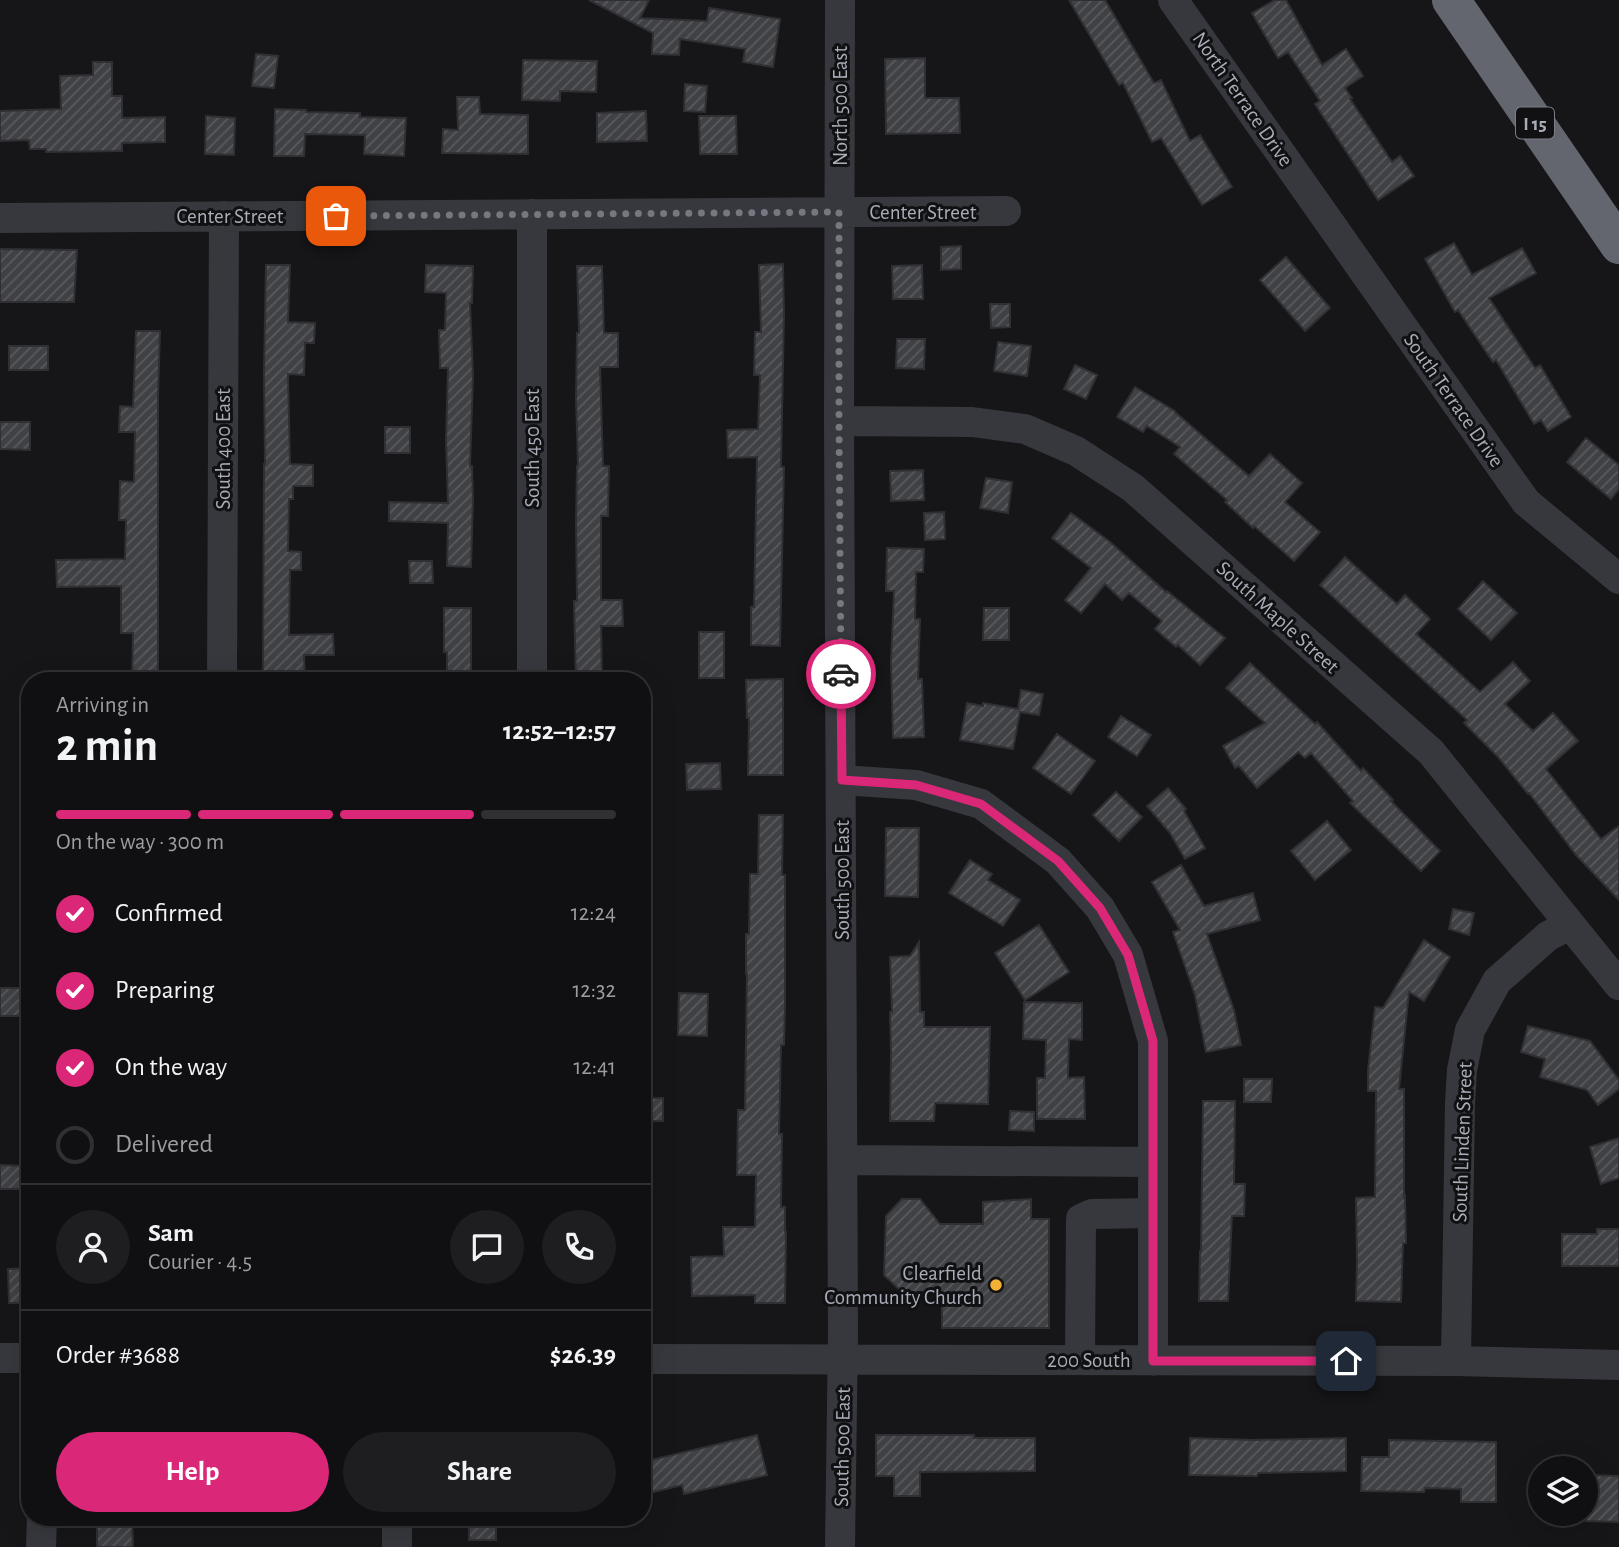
<!DOCTYPE html>
<html lang="en">
<head>
<meta charset="utf-8">
<style>
	body { margin:0; font-family:"Alegreya Sans",sans-serif; background:#1e1e20; color:#f1f3f6; height:100vh; display:flex; flex-direction:column; font-size:26px; white-space:nowrap }
	* { box-sizing:border-box; margin:0 }
	p { font-size:23px; color:#9c9d9f }
	.icon { flex:none; width:38px; height:38px; fill:none; stroke:currentColor; stroke-width:2; stroke-linecap:round; stroke-linejoin:round }
	.map { position:relative; flex:1; overflow:hidden }
	.sheet { position:absolute; left:21px; top:672px; width:630px; height:854px; display:flex; flex-direction:column; background:#101012; border-radius:28px; box-shadow:0 7px 28px #0002,0 0 0 2px #303032 }
	.sheet>* { flex:none }
	.buttons { position:absolute; left:1528px; top:1456px; display:grid; gap:14px }
	.buttons a { display:grid; place-items:center; width:70px; height:70px; border-radius:50%; background:#101012; box-shadow:0 7px 28px #0002,0 0 0 2px #303032; font-size:35px }
	.pin { position:absolute; display:grid; place-items:center; width:60px; height:60px; color:#fff; margin:-30px; border-radius:14px; box-shadow:0 4px 10px #0006 }
	.courier { position:absolute; display:grid; place-items:center; width:70px; height:70px; margin:-35px; border:5px solid #db2777; border-radius:50%; background:#fff; color:#222; box-shadow:0 2px 9px #0007 }
	.summary em { font-style:normal; font-weight:700 }
	.summary div { display:flex; flex-direction:column-reverse }
	.summary { display:flex; align-items:center; justify-content:space-between; height:119px; padding:0 35px }
	h1 { font-size:46px; font-weight:700; line-height:52px }
	.bar { display:grid; grid-template-columns:repeat(4,1fr); gap:10px 7px; align-content:center; height:84px; padding:0 35px }
	.bar i { height:9px; border-radius:5px; background:#303032 }
	.bar .on { background:#db2777 }
	.bar p { grid-column:span 4 }
	.line { display:flex; align-items:center; gap:18px; padding:0 35px; border-top:2px solid #303032 }
	.line div { flex:1 }
	.round { display:grid; place-items:center; flex:none; width:74px; height:74px; border-radius:37px; background:#1e1e20 }
	ol { padding:0 35px; list-style:none }
	li { display:flex; align-items:center; gap:21px; height:77px }
	li p { margin-inline-start:auto }
	li .icon { padding:7px; border-radius:50%; background:#db2777; color:#fff; stroke-width:4 }
	li:last-child { color:#9c9d9f }
	li i { width:38px; height:38px; border:4px solid #303032; border-radius:50% }
	.cta { display:flex; gap:14px; margin-top:auto; padding:14px 35px }
	.cta a { flex:1; height:80px; border-radius:42px; background:#db2777; color:#fff; font-size:28px; font-weight:700; line-height:80px; text-align:center }
	.cta a+a { background:#1e1e20; color:#f1f3f6 }
	.map>svg:first-child { display:block }
	.building { fill:url(#building-hatch); stroke:#303034; stroke-width:2 }
	.lines { fill:none; stroke-linecap:round; stroke-linejoin:round }
	.minor { stroke:#37383d; stroke-width:30 }
	.highway { stroke:#63666e; stroke-width:38 }
	.done { stroke:#757880; stroke-width:7; stroke-dasharray:0 12.6 }
	.route { stroke:#db2777; stroke-width:9 }
	.poi-dot { fill:#f2b134; stroke:#111113; stroke-width:2.5 }
	.labels { text-anchor:middle; stroke-width:6; stroke-linejoin:round; paint-order:stroke }
	.shield { fill:#111113; stroke:#7b7e86; stroke-width:2 }
	.shield-label { font-size:19px; font-weight:bold; fill:#a8adb8 }
	.street-label { font-size:21px; fill:#a8adb8; stroke:#111113 }
	.poi-label { font-size:21px; fill:#a8adb8; stroke:#111113; text-anchor:end }
</style>
</head>
<body>
<div class="map">
<svg width="1619" height="1547" viewBox="0 0 1619 1547">
	<defs>
		<pattern id="building-hatch" width="6" height="6" patternUnits="userSpaceOnUse" patternTransform="scale(1.75)"><rect width="6" height="6" fill="#404145"/><path d="M-1 1l2-2M0 6l6-6M5 7l2-2" fill="none" stroke="#595a5e"/></pattern>
	</defs>
	<rect width="100%" height="100%" fill="#161618"/>
	<path class="building" d="M589 0H649L640 18 707 21 709 8 780 19 773 67 743 62 745 49 680 39 679 55 652 54 653 33Z
		M1069 0H1105L1154 83 1161 80 1190 141 1200 135 1232 187 1202 205 1161 138 1152 142 1123 83 1119 85Z
		M1275 0H1286L1322 65 1346 49 1363 76 1345 88 1352 98 1350 99 1392 162 1400 156 1414 176 1378 200 1315 104 1320 101 1288 52 1278 58 1252 13Z
		M256 54 278 56 274 88 252 86Z
		M925 58V98H959L960 133 886 134 885 59Z
		M523 60 597 61 596 92 560 91V101L522 100Z
		M93 62H112V96H122V118L165 117V142L122 143V151L46 152V149H30L29 140 0 141V111L61 109 60 76 93 75Z
		M685 84 707 86 705 112 684 111Z
		M457 97H479L480 114 528 115V154L442 153 443 129 458 130Z
		M275 109 306 110V112L360 113V117L406 118 404 156 364 154 365 135 305 134 304 156H274Z
		M646 111 647 141 597 142V113Z
		M206 116 235 118 234 155 205 154Z
		M699 116H736L737 154H700Z
		M1454 243 1472 275 1522 248 1536 273 1489 298 1535 368 1540 365 1571 417 1548 431 1541 420 1534 424 1496 360 1493 362 1458 310 1455 312 1425 259Z
		M961 246V269L941 270V247Z
		M0 249 77 250 74 302H0Z
		M1286 257 1330 308 1305 331 1260 280Z
		M783 264 784 315 781 467H784L780 646 751 645V607H754L757 457 728 458 727 430 758 429 760 375H754L755 332H761L759 265Z
		M266 265H290L288 322 315 323 314 343H305L304 375 288 374 290 464 313 465V486H293V499H289L288 551 301 552V570H290L289 635 333 634 334 655H304L305 681H263L264 464H265L264 372Z
		M426 265 473 266 472 303H470L473 376 470 466H472L473 499 471 567 447 566 448 523 389 521V502L448 503 446 441 448 368H440L439 330H445L446 293 425 292Z
		M922 265 923 299H893L892 266Z
		M577 266H602L604 333H618V367H600L603 466H609L608 516H601V600H622L623 626H601L602 681H576L574 601H577L576 523 577 466H578L576 400 577 333H579Z
		M990 304H1010V327L991 328Z
		M136 331H160L158 398V681H132L133 633H121V586L57 587 56 560 125 559 126 520H119L120 481 134 482 135 432H119L120 406 133 407Z
		M897 339H925L924 369 896 368Z
		M998 342 1031 346 1027 376 994 371Z
		M9 346H48V370H9Z
		M1075 365 1097 375 1086 399 1064 389Z
		M1135 387 1175 411V412L1249 476 1270 454 1302 483 1285 502 1320 532 1294 561 1254 526 1253 528 1225 502 1227 500 1174 454 1180 447 1147 426 1143 432 1117 417Z
		M0 422H30V450L0 449Z
		M385 427H410V453H385Z
		M1586 438 1619 465V489L1611 499 1567 462Z
		M923 470 924 500 891 501 890 471Z
		M986 478 1012 482 1008 513 980 508Z
		M944 512 945 539 925 540 924 513Z
		M1071 513 1109 541 1166 592 1167 591 1225 638 1200 665 1178 645 1176 647 1155 629 1162 621 1129 593 1122 600 1105 584 1081 613 1065 600 1091 568 1052 538Z
		M887 548 924 549 923 572H916L915 619H920L918 679H922L924 737 893 738 891 662 894 591H886Z
		M1345 557 1397 604 1405 595 1430 619 1416 634 1480 692 1513 662 1530 681 1505 704 1533 731 1553 713 1578 741 1546 769 1601 839 1619 826V900L1576 855 1529 793 1528 794 1498 757 1464 723 1467 720 1320 585Z
		M409 561H432L433 583H410Z
		M1483 581 1517 613 1491 640 1458 609Z
		M444 608H471V681H447V652H444Z
		M984 608H1009V640H983Z
		M699 632H724V678H699Z
		M1250 663 1315 724 1317 722 1361 771 1363 768 1393 800 1391 801 1440 851 1421 871 1350 803 1353 801 1311 753 1305 758 1298 752 1257 788 1239 766 1235 768 1223 746 1265 723 1226 688Z
		M783 679V775H748L749 718H747L746 680Z
		M1021 690 1043 694 1039 715 1020 712 1013 749 960 740 967 703 983 706V703L1018 709Z
		M1121 716 1151 735 1137 756 1108 737Z
		M1057 734 1095 761 1071 794 1033 768Z
		M720 763 721 789 687 790 686 764Z
		M1168 788 1186 809 1184 811 1205 848 1185 859 1170 833 1147 806Z
		M1116 792 1142 817 1119 841 1093 815Z
		M759 815H783L782 875H785V1005L784 1045H781L779 1134H782L781 1207H785V1232H786L785 1303H755V1295L692 1296 691 1257 724 1256 723 1227H755L756 1175H737L738 1110H745L747 974H746V934H749L750 874H758Z
		M1327 821 1351 850 1315 880 1291 851Z
		M886 828H919L918 897 885 896Z
		M970 860 992 874 988 880 1020 900 1003 926 949 893Z
		M1181 865 1204 906 1253 893 1260 920 1207 934 1234 1010 1241 1045 1206 1052 1195 995 1173 932 1180 930 1152 882Z
		M1453 909 1474 913 1469 935 1449 929Z
		M1039 925 1069 972 1025 1000 995 953Z
		M1424 940 1450 957 1424 1001 1409 992 1399 1089H1404V1197L1405 1196 1406 1243H1403L1401 1302 1356 1301 1357 1261 1356 1198 1375 1197 1376 1091H1368V1070L1375 1007 1383 1008Z
		M919 942 920 1012H924V1027H990L988 1104 935 1103 934 1121H890L891 1051 890 1012H892L890 957 910 956Z
		M0 988H30V1016H0Z
		M679 993 708 994 707 1036 678 1035Z
		M1024 1002 1082 1003V1040L1069 1039 1068 1078 1084 1077 1085 1119H1037V1078H1045L1046 1040 1023 1039Z
		M1528 1026 1590 1041 1619 1080V1089L1598 1105 1587 1090 1540 1077 1545 1059 1521 1052Z
		M1244 1079H1272L1271 1102H1244Z
		M642 1098H663V1121H642Z
		M1203 1101H1235L1234 1184H1245L1244 1216H1232L1228 1301H1199L1200 1251H1201Z
		M1010 1111 1034 1112V1131L1009 1130Z
		M1619 1138V1178L1601 1184 1590 1147Z
		M0 1165 29 1166 28 1189H0Z
		M902 1199H920L940 1224H983V1202L1031 1199V1219H1049V1328H942V1292H902L884 1275 886 1216Z
		M1597 1229H1619V1266H1562V1234H1597Z
		M30 1268V1303H9L8 1269Z
		M757 1435 767 1475 684 1494 682 1485 642 1495V1462Z
		M876 1435H974V1438H1035V1471L920 1472V1496H894V1476H876Z
		M1190 1438 1254 1440 1346 1438V1471L1258 1473 1257 1476 1189 1475Z
		M1389 1440 1496 1442V1502H1461V1489L1425 1488 1424 1492 1361 1491 1362 1457H1389Z
		M1586 1475 1619 1476V1522L1586 1521Z
		M97 1517H132L133 1547H97Z
		M469 1517H496V1540H469Z"/>
	<g class="lines">
		<path class="minor" d="M840 0 839 421 843 1332 840 1547
			M1173 0 1526 502 1619 579
			M532 214V681
			M0 218 1006 211
			M839 421 972 422 1025 429 1076 451 1133 488 1431 752 1619 985
			M222 681 224 216
			M842 780 916 785 981 804 1058 861 1100 908 1128 955 1153 1041V1361
			M842 1160 1153 1162
			M0 1358H30
			M642 1359 1456 1361 1619 1365
			M1080 1360 1081 1219 1092 1214 1153 1213
			M1456 1361 1460 1103 1462 1070 1470 1030 1497 981 1548 936 1570 925
			M41 1547 42 1517
			M397 1547V1517"/>
		<path class="highway" d="M1451 0 1619 245"/>
	</g>
	<g class="lines">
		<path class="done" d="M336 216 839 212V421L841 674"/>
		<path class="route" d="M841 674 842 780 916 785 981 804 1058 861 1100 908 1128 955 1153 1041V1361H1346"/>
	</g>
	<circle class="poi-dot" cx="996" cy="1285" r="7"/>
	<g class="labels">
		<rect class="shield" x="1516" y="107.5" width="38" height="31" rx="5"/>
		<g class="shield-label">
			<text x="1535" y="130">I 15</text>
		</g>
		<g class="street-label">
			<text transform="translate(1243 99) rotate(55)" y="7">North Terrace Drive</text>
			<text transform="translate(840 106) rotate(-90)" y="7">North 500 East</text>
			<text x="923" y="219">Center Street</text>
			<text x="230" y="223">Center Street</text>
			<text transform="translate(1454 400) rotate(55)" y="7">South Terrace Drive</text>
			<text transform="translate(532 448) rotate(-90)" y="7">South 450 East</text>
			<text transform="translate(223 449) rotate(-90)" y="7">South 400 East</text>
			<text transform="translate(1278 617) rotate(42)" y="7">South Maple Street</text>
			<text transform="translate(842 880) rotate(-90)" y="7">South 500 East</text>
			<text transform="translate(1462 1142) rotate(-88)" y="7">South Linden Street</text>
			<text x="1089" y="1367">200 South</text>
			<text transform="translate(842 1447) rotate(-89)" y="7">South 500 East</text>
		</g>
		<g class="poi-label">
			<text x="982" y="1280">Clearfield<tspan x="982" dy="24">Community Church</tspan></text>
		</g>
	</g>
</svg>
<div class="buttons">
<a><svg class="icon" aria-label="layers" viewBox="0 0 24 24"><path d="M12 4l9 5-9 5-9-5zM3 14l9 5 9-5"/></svg></a>
</div>
<div class="pin" style="left:336px;top:216px;background:#ea580c"><svg class="icon" aria-label="bag" viewBox="0 0 24 24"><path d="M5 8h14l-1 12H6zM9 8a3 3 0 0 1 6 0"/></svg></div>
<div class="pin" style="left:1346px;top:1361px;background:#1f2937"><svg class="icon" aria-label="home" viewBox="0 0 24 24"><path d="M3 11l9-7 9 7M6 9v11h12V9"/></svg></div>
<div class="courier" style="left:841px;top:674px"><svg class="icon" aria-label="car" viewBox="0 0 24 24"><path d="M5 17H2v-5l4-1 3-4h7l3 4 3 1v5h-3M9 17h6M6 11h13"/><circle cx="7" cy="17" r="2"/><circle cx="17" cy="17" r="2"/></svg></div>
<section class="sheet">
<div class="summary"><div><h1>2 min</h1><p>Arriving in</p></div><em>12:52–12:57</em></div>
<div class="bar"><i class="on"></i><i class="on"></i><i class="on"></i><i></i><p>On the way · 300 m</p></div>
<ol>
<li><svg class="icon" aria-label="check" viewBox="0 0 24 24"><path d="M5 12l5 5 9-10"/></svg>Confirmed<p>12:24</p></li>
<li><svg class="icon" aria-label="check" viewBox="0 0 24 24"><path d="M5 12l5 5 9-10"/></svg>Preparing<p>12:32</p></li>
<li><svg class="icon" aria-label="check" viewBox="0 0 24 24"><path d="M5 12l5 5 9-10"/></svg>On the way<p>12:41</p></li>
<li><i></i>Delivered</li>
</ol>
<div class="line" style="height:126px"><a class="round"><svg class="icon" aria-label="person" viewBox="0 0 24 24"><circle cx="12" cy="8" r="4"/><path d="M4 21q1-7 8-7t8 7"/></svg></a><div><b>Sam</b><p>Courier · 4.5</p></div><a class="round"><svg class="icon" aria-label="chat" viewBox="0 0 24 24"><path d="M4 5h16v11H9l-5 4z"/></svg></a><a class="round"><svg class="icon" aria-label="phone" viewBox="0 0 24 24"><path d="M5 4h4l2 5-3 2q2 4 5 5l2-3 5 2v4C11 20 4 13 5 4z"/></svg></a></div>
<div class="line" style="height:91px"><div>Order #3688</div><b>$26.39</b></div>
<div class="cta"><a>Help</a><a>Share</a></div>
</section>
</div>
</body>
</html>
